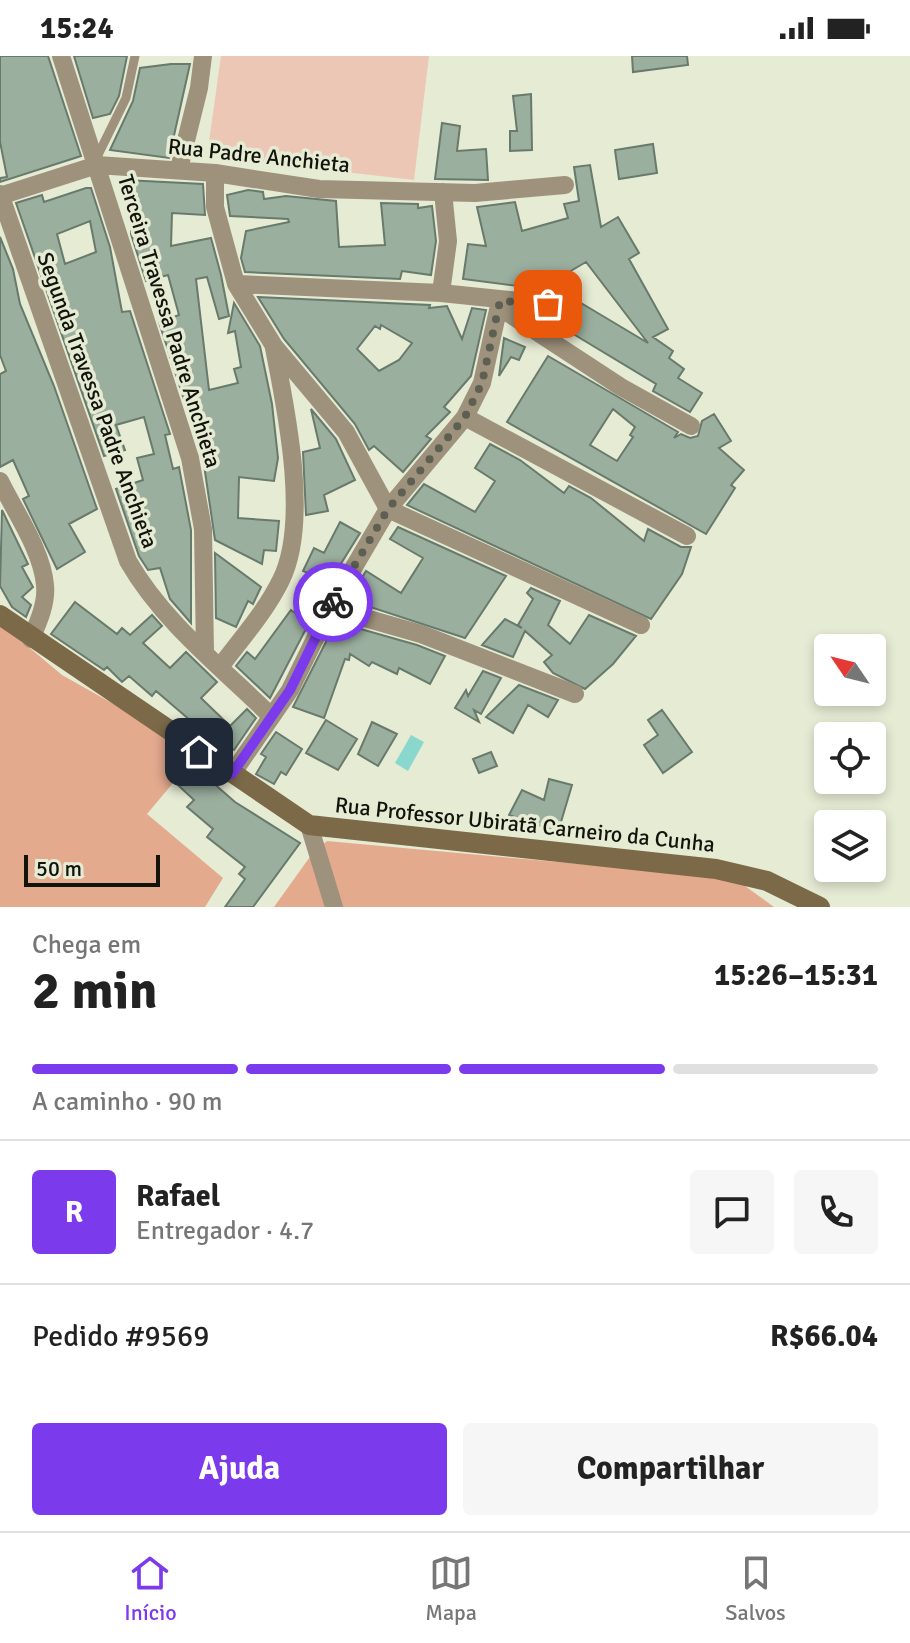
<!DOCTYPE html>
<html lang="pt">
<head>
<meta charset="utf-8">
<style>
	body { margin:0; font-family:Signika,sans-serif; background:#f6f6f6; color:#222; height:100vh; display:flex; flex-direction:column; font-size:30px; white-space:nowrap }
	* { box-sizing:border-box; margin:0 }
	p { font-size:26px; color:#767676 }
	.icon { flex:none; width:44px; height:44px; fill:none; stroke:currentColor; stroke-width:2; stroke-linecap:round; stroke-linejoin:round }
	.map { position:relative; height:851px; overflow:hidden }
	.details { display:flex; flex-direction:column; background:#fff; flex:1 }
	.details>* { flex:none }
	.needle { width:52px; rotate:305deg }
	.controls { position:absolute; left:814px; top:578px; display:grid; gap:16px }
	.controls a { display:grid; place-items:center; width:72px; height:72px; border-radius:8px; background:#fff; box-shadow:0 4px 12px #0003; font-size:40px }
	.scale { position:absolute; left:24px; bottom:20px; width:136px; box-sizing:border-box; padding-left:8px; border:4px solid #12130b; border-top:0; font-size:22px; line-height:28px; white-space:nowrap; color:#12130b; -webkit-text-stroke:6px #e6ebd4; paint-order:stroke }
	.pin { position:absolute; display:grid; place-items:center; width:68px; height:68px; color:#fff; margin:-34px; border-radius:16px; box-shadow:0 4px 12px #0006 }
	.courier { position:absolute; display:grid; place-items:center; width:80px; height:80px; margin:-40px; border:6px solid #7c3aed; border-radius:50%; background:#fff; color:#222; box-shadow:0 2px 10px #0007 }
	.headline em { font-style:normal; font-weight:700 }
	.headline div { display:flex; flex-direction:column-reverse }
	.headline { display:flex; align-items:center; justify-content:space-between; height:136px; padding:0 32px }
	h1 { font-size:52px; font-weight:700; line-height:60px }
	.bar { display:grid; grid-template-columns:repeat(4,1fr); gap:12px 8px; align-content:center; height:96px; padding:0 32px }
	.bar i { height:10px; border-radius:6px; background:#e0e0e0 }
	.bar .selected { background:#7c3aed }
	.bar p { grid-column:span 4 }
	.line { display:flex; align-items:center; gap:20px; padding:0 32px; border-top:2px solid #e0e0e0 }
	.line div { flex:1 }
	.round { display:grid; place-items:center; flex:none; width:84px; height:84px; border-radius:8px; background:#f6f6f6 }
	.button { display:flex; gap:16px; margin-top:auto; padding:16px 32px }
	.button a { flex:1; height:92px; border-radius:8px; background:#7c3aed; color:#fff; font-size:32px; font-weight:700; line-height:92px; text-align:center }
	.button a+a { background:#f6f6f6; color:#222 }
	.status { display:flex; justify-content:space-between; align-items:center; height:56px; padding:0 40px; background:#fff; direction:ltr }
	.status svg { height:22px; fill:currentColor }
	.tab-bar { display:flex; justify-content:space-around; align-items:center; height:112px; border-top:2px solid #e0e0e0; background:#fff; font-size:22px; color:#767676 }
	.tab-bar a { display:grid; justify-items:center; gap:4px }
	.tab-bar .selected { color:#7c3aed }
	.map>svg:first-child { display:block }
	.green { fill:#edc7b6 }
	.forest { fill:#e3aa8e }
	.water { fill:#8ad7cd }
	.building { fill:#9baf9f; stroke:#687a6b; stroke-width:2; fill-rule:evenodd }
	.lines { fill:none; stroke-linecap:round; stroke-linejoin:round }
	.lane { stroke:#9f927c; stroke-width:9 }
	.street { stroke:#9f927c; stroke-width:18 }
	.secondary { stroke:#7b6948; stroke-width:20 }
	.done { stroke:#5c5f51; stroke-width:8; stroke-dasharray:0 14.4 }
	.route { stroke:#7c3aed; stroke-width:10 }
	.labels { text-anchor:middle; stroke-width:7; stroke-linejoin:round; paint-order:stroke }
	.street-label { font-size:22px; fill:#12130b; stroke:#e6ebd4 }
</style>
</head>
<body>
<div class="status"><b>15:24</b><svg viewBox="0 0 49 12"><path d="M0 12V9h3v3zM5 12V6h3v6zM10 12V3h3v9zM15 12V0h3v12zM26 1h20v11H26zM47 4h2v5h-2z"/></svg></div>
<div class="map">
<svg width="910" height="851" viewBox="0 0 910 851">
	<rect width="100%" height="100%" fill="#e6ebd4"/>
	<path class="green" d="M221 0H429L414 124 207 100Z"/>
	<path class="forest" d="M0 567 62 619 199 696 147 758 223 822 205 851H0Z
		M327 785 734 822 774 851H274L312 798Z"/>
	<path class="water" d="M411 679 424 686 408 715 395 707Z"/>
	<path class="building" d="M0 0H48L81 100 0 126V122L7 121 0 86Z
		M74 0H127L119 40 110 58 93 62Z
		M632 0H687L688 9 633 16Z
		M171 8H190L169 102 110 94 133 45 140 12Z
		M531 38 532 94 510 95V75H517L513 40Z
		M442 67 460 70 457 95 486 93 488 124 435 123Z
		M653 88 657 117 619 123 615 94Z
		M590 109 601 171 618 161 639 197 629 203 668 273 653 281 673 295 669 302 684 313 678 322 702 337 690 356 653 335 656 328 560 270 576 244 648 287 586 206 569 216 566 236 463 223 468 188 486 190 477 151 515 146 522 175 568 162 564 148 579 145 574 111Z
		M125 124 203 128 205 159 172 157 171 190 211 182 221 219 229 260 219 263 207 221 196 223 209 334 238 327 234 313 241 311 235 275 228 277 234 247 260 290 272 348 278 402 274 425 239 421 238 462 279 465 276 495 264 494 262 508 215 484 203 402 159 266 179 259 168 219 146 225 131 178 132 145H124Z
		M86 132H91L110 191 122 256 130 255 170 378 165 379 173 413 179 411 191 474V567L170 543 160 512 148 514 139 500 116 433 143 424 137 402 154 398 144 361 116 369 125 394 104 400 16 147 42 139 44 146ZM90 165 96 196 65 208 57 178Z
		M248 134 263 136 264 143 286 140 336 145 339 191 385 189 381 147 418 148V152L432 150 436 185 431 219 402 215 400 223 245 216 241 202 246 175 289 166 288 163 230 160 227 139Z
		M0 181 13 213 20 248 54 330 97 453 69 468 85 496 57 513 23 443 29 440 13 404 0 411V318L6 315 0 299Z
		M258 241 430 249 429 252 447 250 462 283 472 252 486 254 471 320 444 351 450 356 426 380 431 383 403 416 374 390 369 394 355 368 284 283ZM381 269 412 287 399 304 379 315 357 293 375 270 380 273Z
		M504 282 525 291 519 304 511 301 499 320Z
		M548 300 678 376 674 382 681 378 690 382 698 380 702 365 714 358 731 385 719 392 744 414 731 429 735 432 706 478 507 366ZM613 353 635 371 630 379 633 381 617 405 590 389Z
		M311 353 336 383 355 424 324 439 328 455 306 459 303 396 320 392Z
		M490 388 520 404 564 437 569 430 591 442 644 485 648 473 681 491H691L682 518 651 563 407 449 424 428 475 456 495 425 475 412Z
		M2 454 28 508 22 511 33 531 22 541 31 549 26 561 12 551 0 530Z
		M340 466 360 477 322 538 302 528 308 517 303 515 314 492 324 497Z
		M398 471 506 520 465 582 358 547 366 531 359 527 366 515 401 537 423 502 390 483Z
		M215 497 261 531 253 548 248 545 236 571 216 562Z
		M531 532 560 545 548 569 570 588 589 559 636 580 613 608 585 633 553 617 544 606 552 599 525 575 513 601 482 589 505 563 522 572 518 569 533 543 527 537Z
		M75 546 117 578 122 572 130 579 152 559 162 570 143 587 170 612 186 596 217 626 201 642 230 670 247 653 256 662 234 694 189 667 191 665 156 635 152 640 129 620 122 626 107 611 104 614 51 578Z
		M291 554 309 567 270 642 236 610 247 596 255 603Z
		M336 566 417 589 445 600 430 628 399 612 397 618 372 606 369 610 350 598 349 604 345 603 324 662 293 651Z
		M483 615 501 622 481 658 474 654 479 666 455 652 466 634 468 640Z
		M519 629 558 644 548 661 528 649 513 677 486 661Z
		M662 654 692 696 663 717 644 689 658 679 648 664Z
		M326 664 357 683 338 714 306 697Z
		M372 666 397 678 378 710 358 698Z
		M276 676 302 693 286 719 281 716 274 728 256 718 266 701 261 698Z
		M491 696 497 710 479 717 473 703Z
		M196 712 235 746 300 787 253 851H225L245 823 239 818 245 811 207 781 213 773 187 751 194 744 179 730Z
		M549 723 572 729 558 776 509 759 522 734 544 744Z"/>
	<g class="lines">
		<path class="lane" d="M96 103 126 42 135 0"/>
		<path class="street" d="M61 0 190 402 203 473 205 597
			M179 113 199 32 203 0
			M215 117V151L236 228 274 290 346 376 388 453 641 569
			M0 138 128 505C163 566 221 611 271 660
			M0 140 97 109 215 117 319 133 475 137 565 129
			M236 228 441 237 548 248
			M441 237 448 185 443 136
			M499 251 621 331 691 370
			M465 361 687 480
			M0 425C15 456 42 494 45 529 47 547 38 567 31 583
			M330 552 421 578 575 638
			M220 611C241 583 266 555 281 524 310 466 286 353 274 292
			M232 718 290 634 330 552 388 453 465 361 482 327 500 245
			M309 769 334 851"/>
		<path class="secondary" d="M0 559 309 769 716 813 767 825 820 851"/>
	</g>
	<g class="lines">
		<path class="done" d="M333 546 388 453 465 361 482 327 500 245 548 248"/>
		<path class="route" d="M199 696 232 718 290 634 333 546"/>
	</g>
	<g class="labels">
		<g class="street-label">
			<text transform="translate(259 99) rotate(6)" y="8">Rua Padre Anchieta</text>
			<text transform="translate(170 265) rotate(73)" y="8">Terceira Travessa Padre Anchieta</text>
			<text transform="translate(98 344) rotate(70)" y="8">Segunda Travessa Padre Anchieta</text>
			<text transform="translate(525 768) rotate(6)" y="8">Rua Professor Ubiratã Carneiro da Cunha</text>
		</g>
	</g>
</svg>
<div class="controls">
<a><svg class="needle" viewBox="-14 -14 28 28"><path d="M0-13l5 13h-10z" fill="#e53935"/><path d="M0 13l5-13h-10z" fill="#767676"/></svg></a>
<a><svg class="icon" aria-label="locate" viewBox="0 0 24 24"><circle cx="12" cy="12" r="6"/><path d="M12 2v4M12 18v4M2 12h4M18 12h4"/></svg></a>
<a><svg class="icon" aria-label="layers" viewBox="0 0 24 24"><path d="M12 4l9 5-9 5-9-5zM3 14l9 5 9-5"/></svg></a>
</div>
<div class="scale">50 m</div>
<div class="pin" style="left:548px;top:248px;background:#ea580c"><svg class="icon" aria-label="bag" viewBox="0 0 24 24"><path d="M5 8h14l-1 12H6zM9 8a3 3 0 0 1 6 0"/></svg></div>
<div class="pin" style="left:199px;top:696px;background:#1f2937"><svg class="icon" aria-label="home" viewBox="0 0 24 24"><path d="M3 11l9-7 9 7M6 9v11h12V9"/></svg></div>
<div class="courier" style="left:333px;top:546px"><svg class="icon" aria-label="bike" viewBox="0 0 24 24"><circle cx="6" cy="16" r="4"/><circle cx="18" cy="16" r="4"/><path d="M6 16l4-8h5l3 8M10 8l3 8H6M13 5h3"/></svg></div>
</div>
<section class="details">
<div class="headline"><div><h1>2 min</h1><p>Chega em</p></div><em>15:26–15:31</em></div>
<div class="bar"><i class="selected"></i><i class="selected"></i><i class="selected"></i><i></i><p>A caminho · 90 m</p></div>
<div class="line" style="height:144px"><b class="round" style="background:#7c3aed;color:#fff">R</b><div><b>Rafael</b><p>Entregador · 4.7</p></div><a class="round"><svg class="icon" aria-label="chat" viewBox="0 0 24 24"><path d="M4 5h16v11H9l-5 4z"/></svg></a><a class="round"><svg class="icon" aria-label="phone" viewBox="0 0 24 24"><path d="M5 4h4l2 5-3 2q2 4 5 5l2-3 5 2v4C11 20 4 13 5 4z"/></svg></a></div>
<div class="line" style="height:104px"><div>Pedido #9569</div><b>R$66.04</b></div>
<div class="button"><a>Ajuda</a><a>Compartilhar</a></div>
</section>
<nav class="tab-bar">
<a class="selected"><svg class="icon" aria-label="home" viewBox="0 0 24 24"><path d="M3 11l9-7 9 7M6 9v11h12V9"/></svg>Início</a>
<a><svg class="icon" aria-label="map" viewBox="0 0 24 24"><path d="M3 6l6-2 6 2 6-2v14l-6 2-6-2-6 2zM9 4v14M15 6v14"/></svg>Mapa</a>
<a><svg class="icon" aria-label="saved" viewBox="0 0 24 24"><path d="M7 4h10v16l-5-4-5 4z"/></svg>Salvos</a>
</nav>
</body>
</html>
